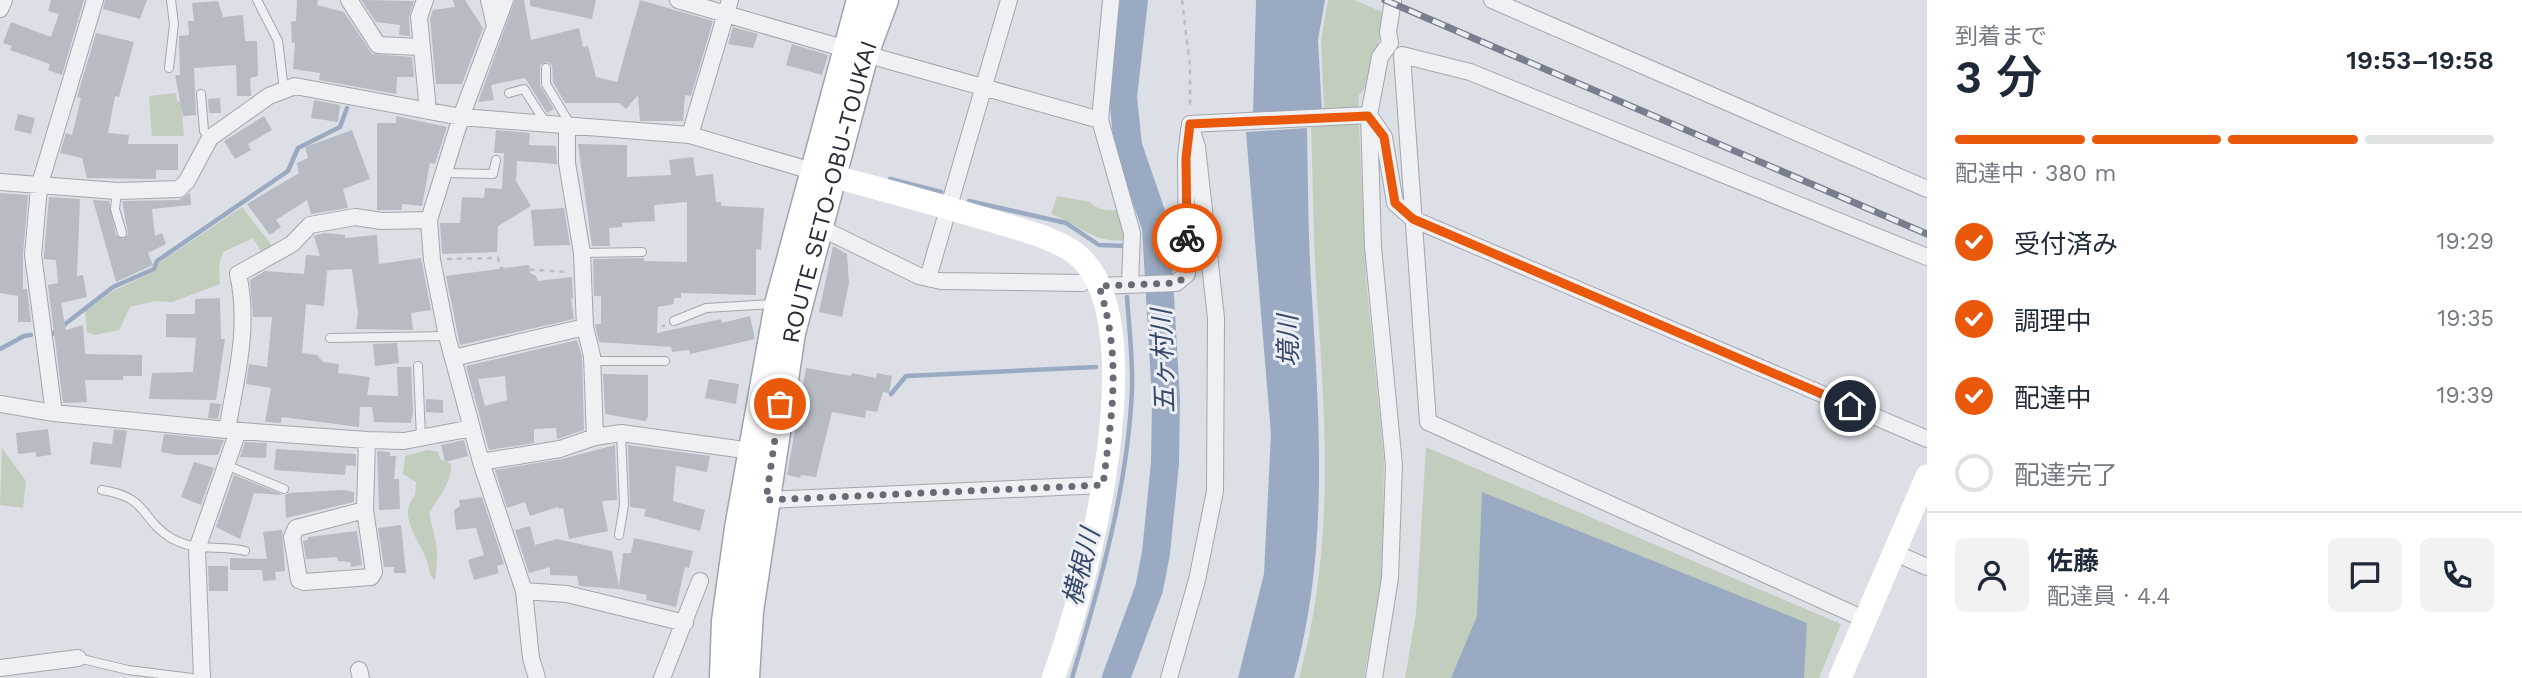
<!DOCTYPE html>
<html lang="ja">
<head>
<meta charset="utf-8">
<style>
	body { margin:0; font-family:"Work Sans","Noto Sans JP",sans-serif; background:#f2f2f3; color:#1f2937; height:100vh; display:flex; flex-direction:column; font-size:26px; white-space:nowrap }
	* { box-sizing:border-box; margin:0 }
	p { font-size:23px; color:#747a83 }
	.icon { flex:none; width:38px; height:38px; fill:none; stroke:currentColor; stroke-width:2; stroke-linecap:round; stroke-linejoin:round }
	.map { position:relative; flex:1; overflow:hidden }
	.sheet { display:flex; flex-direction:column; background:#fff; width:595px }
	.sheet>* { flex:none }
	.pin { position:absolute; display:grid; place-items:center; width:60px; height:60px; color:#fff; margin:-30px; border:4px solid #fff; border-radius:50%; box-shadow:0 2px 7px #0007 }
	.courier { position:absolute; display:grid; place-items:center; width:70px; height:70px; margin:-35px; border:5px solid #ea580c; border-radius:50%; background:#fff; color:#222; box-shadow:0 2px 9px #0007 }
	.summary em { font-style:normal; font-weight:600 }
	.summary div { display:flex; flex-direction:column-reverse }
	.summary { display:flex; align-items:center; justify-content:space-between; height:119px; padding:0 28px }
	h1 { font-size:46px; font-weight:600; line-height:52px }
	.bar { display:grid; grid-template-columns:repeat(4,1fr); gap:10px 7px; align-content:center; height:84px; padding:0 28px }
	.bar i { height:9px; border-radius:5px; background:#e0e1e3 }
	.bar .selected { background:#ea580c }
	.bar p { grid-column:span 4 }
	.line { display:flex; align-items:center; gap:18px; padding:0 28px; border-top:2px solid #e0e1e3 }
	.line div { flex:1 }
	.round { display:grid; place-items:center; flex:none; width:74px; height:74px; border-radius:10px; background:#f2f2f3 }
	ol { padding:0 28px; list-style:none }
	li { display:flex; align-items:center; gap:21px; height:77px }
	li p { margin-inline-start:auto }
	li .icon { padding:7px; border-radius:50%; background:#ea580c; color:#fff; stroke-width:4 }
	li:last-child { color:#747a83 }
	li i { width:38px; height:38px; border:4px solid #e0e1e3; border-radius:50% }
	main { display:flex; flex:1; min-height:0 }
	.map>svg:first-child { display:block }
	.green { fill:#c1cebe }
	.water { fill:#9aaac2 }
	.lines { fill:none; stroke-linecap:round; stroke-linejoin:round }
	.stream { stroke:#9aaac2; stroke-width:4.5 }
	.river { stroke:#9aaac2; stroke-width:28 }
	.building { fill:#b7bbc4; fill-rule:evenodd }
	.lane-casing { stroke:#a2a6ae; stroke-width:10 }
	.street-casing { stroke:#a2a6ae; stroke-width:18 }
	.primary-casing { stroke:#9da3af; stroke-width:29 }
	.path { stroke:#bbbdc3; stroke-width:2.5; stroke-dasharray:5 5; stroke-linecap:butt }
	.lane { stroke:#eef0f4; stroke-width:8 }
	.street { stroke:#eef0f4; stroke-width:16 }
	.secondary { stroke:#fff; stroke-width:23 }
	.primary { stroke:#fff; stroke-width:26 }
	.rail-casing { stroke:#777e8d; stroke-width:7 }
	.rail { stroke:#ebeef3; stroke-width:4.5; stroke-dasharray:13; stroke-linecap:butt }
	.done { stroke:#676b75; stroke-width:7; stroke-dasharray:0 12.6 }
	.route { stroke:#ea580c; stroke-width:9 }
	.labels { text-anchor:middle; stroke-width:6; stroke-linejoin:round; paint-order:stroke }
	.street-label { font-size:24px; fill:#282c39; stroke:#ebeef3 }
	.water-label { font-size:26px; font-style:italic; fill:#364869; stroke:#ebeef3 }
</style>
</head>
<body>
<main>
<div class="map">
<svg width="1927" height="678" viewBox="0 0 1927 678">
	<rect width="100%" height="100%" fill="#dcdfe5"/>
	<path class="green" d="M1328 0H1354L1385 13 1370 82 1359 95 1358 111H1324L1321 40Z
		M176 93 177 101H181L184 136H152L149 96Z
		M1359 123 1366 278 1384 458 1382 577 1364 678H1299C1336 543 1325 419 1316 281 1313 230 1313 178 1311 127Z
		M1057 196 1090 202C1096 210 1111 212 1120 209L1127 240C1093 244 1082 226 1051 214Z
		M242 207 270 243 272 250 264 256 253 238 223 252 219 265 220 284 172 302 155 301 130 307 119 330 94 335 87 332 85 311 113 291 155 271 159 263Z
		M1426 447 1841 624 1819 678H1405L1416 613Z
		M2 448 26 481 23 508 0 505Z
		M428 450 438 452 441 460 451 464C453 481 437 499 429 514 437 545 439 547 435 581L430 575C429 547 393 520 415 495L416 482 403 474 405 456Z"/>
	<path class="water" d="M1256 0H1325L1318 40 1322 112 1253 114Z
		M1307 128C1308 179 1308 231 1311 282 1319 415 1330 548 1294 678H1238L1264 574 1271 434 1246 132Z
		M1482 492 1807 623 1804 678H1451L1477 616Z"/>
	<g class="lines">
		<path class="stream" d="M890 179 941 192
			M969 201 1066 223 1099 245 1126 246
			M51 335 113 287 154 269 157 261 288 171 298 148 340 127 347 108
			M0 349 24 336 31 335
			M891 394 906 376 1096 367
			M1072 678C1100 585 1128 486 1132 389 1133 359 1129 327 1127 297"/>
		<path class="river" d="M1116 678 1149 589 1156 553 1165 463 1166 400 1156 227 1128 146 1123 97 1134 0"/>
	</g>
	<path class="building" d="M51 0H84L62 75 48 70 50 64 10 50 12 46 3 43 11 22 51 37 59 14 48 11Z
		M105 0H147L140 19 103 9Z
		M297 0H318L317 5 344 12 372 54 412 57 414 77H397L396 94 319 80 320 73 293 69 295 43H292L291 22 296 21Z
		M361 0 414 1 409 17 410 36 399 35 400 25 376 22Z
		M453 0H465L483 28 462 84H436L430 18 433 10 455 7Z
		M515 0H524L531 40 579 28 583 47 588 46 596 77 617 82 640 0 713 21 691 96 685 95 683 121H640L638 95 626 109 619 103H565L553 82 552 65 547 62 540 65V85L554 109 547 113 525 78 491 85 494 100 478 102Z
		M530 0H596L592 19 530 6Z
		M218 1 223 17 243 15 245 41H257L258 76 250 78 251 96H237L236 65 194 68 196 115 183 116 175 75H180L179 36 189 35 188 21H194L192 3Z
		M733 27 758 34 753 48 728 44Z
		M96 33 134 42 119 97 115 96 108 133 129 135 128 144H178V170H156V179L87 178 82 158 60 153 66 133 72 135 81 98 77 97Z
		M792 44 828 55 822 75 786 65Z
		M220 98 221 113H209L208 99Z
		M314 100 340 105 338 122 311 118Z
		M18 114 35 118 31 134 14 130Z
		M264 116 272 130 248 144 251 150 235 159 224 141Z
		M396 116 447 127 435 164 430 163 422 206 402 204V210H377V123H396Z
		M352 130 370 179 343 189 348 208 311 214 307 200 276 220 281 227 270 235 247 204 299 173 297 163 308 158 305 147Z
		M496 130 530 133 529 145 556 146 557 164 517 161 516 181 531 206 498 226 497 252 442 254 440 223H460L462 197 484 198 485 188 502 189 504 153H494Z
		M578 144 627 145V177L671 175 669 160 693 157 696 176 713 174 716 202H721V206L764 208 761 250 756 249V295L681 293V298H674V304L658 307 657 333 721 319 722 323 750 316 755 339 690 354 689 350 672 352 671 347 599 342 595 324H601V296H594L593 259 644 258V261L687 262V202L654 205 655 221 622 223V227L609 228 610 246H592Z
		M0 193 28 195 23 254V289H27L31 322H18V296L0 293Z
		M190 193 191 205 152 209 155 236 162 233 166 244 148 253 153 265 116 282 93 200 109 201 116 235 123 239 128 234 122 201 179 200Z
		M49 197 80 199 77 276 83 275 87 297 61 303 66 330 83 325 85 354 142 355V376H123V380H85L87 402 63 403 48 285 58 283 56 260 44 259V255Z
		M564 208 570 245 534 246 531 210Z
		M324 233 345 235V238L377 235 379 264 421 258 431 310 411 313 413 330 356 329 358 313 352 269 331 270 327 271 324 306 306 304 302 353 317 355 323 362 339 364 338 373 370 377 367 395 398 396 397 367H411L413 412 411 423 374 422 372 407H360L359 427 282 417 281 423 265 422 271 388 246 384 249 364 267 367 272 317H253L250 280 265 271 304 274 306 255 320 256 314 236Z
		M833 246 847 254 849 283 842 317 819 312Z
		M529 265 530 273 536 276 538 281 572 277 573 298 571 299 574 319 460 345 446 276Z
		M220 298 221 339H225L216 400 149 399 152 373 193 372 196 338 166 337V314H195V299Z
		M577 340 582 357 584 430 557 439 556 428 534 429V443L489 450 466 366ZM505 376 507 400 485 406 478 379Z
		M397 343 399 363 375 366 373 344Z
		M806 368 851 376 852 373 876 378 877 373 892 376 889 393 883 392 877 412 866 410 865 418 832 412 816 477 801 475 800 478 787 475Z
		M603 374 648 375V417L645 421 605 414Z
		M709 379 739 384 736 404 705 398Z
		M426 399 443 400V413L426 412Z
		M210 403 221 404 218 419 208 418Z
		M48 429 51 455 36 457V452L18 454 16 433Z
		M114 429 127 431 121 468 90 464 93 442 112 444Z
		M164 434 224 440 218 455H177L161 452Z
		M464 440 468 456 445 462 441 445Z
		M245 442 267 443 266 458 240 457Z
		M615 445 617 500 602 501 608 531 569 539 563 508 559 509 558 507 530 516 525 502 507 508 495 470 562 459Z
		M628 445 710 456 707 472 676 466 673 501 705 510 700 531 644 516 646 509 630 507Z
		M276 449 356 454V466L346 465 345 475 274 470Z
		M377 451 390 452V456H396L394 479H399L400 509 379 510Z
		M194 462 214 468 201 505 181 497Z
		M234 475 284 495 254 493 240 539 216 527Z
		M344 490 354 492V502L286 518 285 495 289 493Z
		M482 497 504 564 497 566 499 573 474 580 468 560 484 555 476 528 456 530 454 510 460 506 459 500Z
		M401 525 406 573H394V567H384L378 528Z
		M530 526 535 545 557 539 612 551 619 587 623 553H631L634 538 693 551 689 568 685 567 676 607 646 600 647 595 619 589 579 586 577 576 550 575V567L529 573 515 530Z
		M282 530 285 571 275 572 276 580 263 581 262 570H230V558L267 559 263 532Z
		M357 531 362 565 351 567 350 562 338 561 337 557 306 559 303 541 308 540V537Z
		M208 566H228V591H209Z"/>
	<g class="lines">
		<g class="lane-casing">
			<path id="lane" d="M257 0 278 41 284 90
				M169 68 174 24 171 0
				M546 68V84L570 124
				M509 93 524 89 545 122
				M201 94 204 131 210 138
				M445 173 493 174 496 160
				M117 191 115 209 122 233
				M582 253 642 252
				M674 321 706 308 773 304
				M330 338 447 336
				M592 361H665
				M418 366 421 438
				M226 465 284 489
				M102 490C150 498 139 518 171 538 197 553 218 544 245 551
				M619 535 624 505 621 433
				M78 658 128 670 192 678"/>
		</g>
		<g class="street-casing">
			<path id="street" d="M349 0 378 45 421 47
				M425 0 419 17 428 111
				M489 0 495 26
				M505 0 461 117 429 220 432 260 447 336 481 462 524 591 531 658 537 678
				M678 0 846 49
				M1492 0 1927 189
				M0 9 4 0
				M865 54 1100 120 1111 0
				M1369 115 1384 137 1395 203 1413 219 1927 439
				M1100 120 1132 233 1130 283
				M1190 124 1369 115
				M567 127V163L582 253 585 327 592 356 595 437
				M690 135 730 0
				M0 182 117 191 179 189 187 181 210 138 269 96 295 86 461 117 690 135 812 171
				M821 228 919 276 941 281 1082 283 1091 274
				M928 278 1009 0
				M1099 286 1176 283 1187 274 1186 158 1189 130
				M453 358 585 327
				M0 404 54 413 227 430 367 440 404 441 472 428
				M54 413 33 255 39 187 95 0
				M227 430C236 378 250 326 238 274L292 244 310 225 355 217 382 221 429 220
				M481 462 560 449 595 437 621 433 752 451
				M766 500 1103 485
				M365 510 296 528 292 537 299 580 304 582 371 577 374 572 365 510 367 440
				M1895 553 1927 567
				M524 591 567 594 685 623
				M1864 619 1428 422 1402 55 1470 72 1927 257
				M0 668 78 658
				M359 670 361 678
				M202 678 197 549 238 431
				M662 678 700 581
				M1169 678 1197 580 1215 491 1216 318 1197 147 1190 124
				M1374 678 1390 578 1394 465 1373 247 1369 115 1380 57 1390 43 1388 32 1393 0"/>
		</g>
		<g class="primary-casing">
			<g id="primary">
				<path d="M723 678 725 621 738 528 778 304 860 0"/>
				<path id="s1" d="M746 678 750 611 792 333 865 54 885 0"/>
			</g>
		</g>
		<path class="path" d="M1182 0 1190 67V108
			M447 259 498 258 501 268 569 272
			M602 320 665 326"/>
		<use href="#lane" class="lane"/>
		<use href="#street" class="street"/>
		<path class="secondary" d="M816 172C871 186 925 201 979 217 1008 226 1043 234 1069 249 1163 305 1084 597 1053 678
			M1840 678 1927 476"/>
		<use href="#primary" class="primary"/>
		<g class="rail-casing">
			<path id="rail" d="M1385 0 1927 234"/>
		</g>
		<use href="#rail" class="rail"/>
	</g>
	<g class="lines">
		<path class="done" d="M780 404 766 500 1103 485C1112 413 1122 357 1099 286L1176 283 1183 279 1189 264 1187 238"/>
		<path class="route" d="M1187 238 1186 158 1190 124 1368 116 1384 137 1395 203 1413 219 1850 406"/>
	</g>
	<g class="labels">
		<g class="street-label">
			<text dy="8" stroke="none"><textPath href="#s1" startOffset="494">ROUTE SETO-OBU-TOUKAI</textPath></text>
		</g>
		<g class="water-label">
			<text transform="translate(1288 341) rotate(-91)" y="9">境川</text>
			<text transform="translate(1163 361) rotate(-92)" y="9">五ヶ村川</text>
			<text transform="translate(1081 567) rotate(-76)" y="9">横根川</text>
		</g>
	</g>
</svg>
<div class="pin" style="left:780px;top:404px;background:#ea580c"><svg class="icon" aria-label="bag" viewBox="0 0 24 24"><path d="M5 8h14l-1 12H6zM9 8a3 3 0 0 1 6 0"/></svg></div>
<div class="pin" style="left:1850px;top:406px;background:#1f2937"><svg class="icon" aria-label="home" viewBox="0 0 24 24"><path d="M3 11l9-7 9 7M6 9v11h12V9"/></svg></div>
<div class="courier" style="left:1187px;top:238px"><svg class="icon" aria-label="bike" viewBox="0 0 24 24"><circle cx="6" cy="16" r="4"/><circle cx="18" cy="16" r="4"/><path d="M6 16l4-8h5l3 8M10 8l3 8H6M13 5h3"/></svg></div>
</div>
<section class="sheet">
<div class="summary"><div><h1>3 分</h1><p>到着まで</p></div><em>19:53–19:58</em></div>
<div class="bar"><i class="selected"></i><i class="selected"></i><i class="selected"></i><i></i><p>配達中 · 380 m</p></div>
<ol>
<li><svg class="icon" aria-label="check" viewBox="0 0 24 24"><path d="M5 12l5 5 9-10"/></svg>受付済み<p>19:29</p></li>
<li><svg class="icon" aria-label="check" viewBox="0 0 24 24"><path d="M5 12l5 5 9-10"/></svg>調理中<p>19:35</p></li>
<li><svg class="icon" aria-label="check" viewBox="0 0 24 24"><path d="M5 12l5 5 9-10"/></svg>配達中<p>19:39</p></li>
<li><i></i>配達完了</li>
</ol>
<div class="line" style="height:126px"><a class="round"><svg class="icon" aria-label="person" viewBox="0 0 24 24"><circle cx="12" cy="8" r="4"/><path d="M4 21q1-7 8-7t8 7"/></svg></a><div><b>佐藤</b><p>配達員 · 4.4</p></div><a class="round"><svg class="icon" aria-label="chat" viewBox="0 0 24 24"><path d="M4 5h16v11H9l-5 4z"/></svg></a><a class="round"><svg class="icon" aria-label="phone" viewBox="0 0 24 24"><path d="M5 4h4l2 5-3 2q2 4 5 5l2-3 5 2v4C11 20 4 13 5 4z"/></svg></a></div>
</section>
</main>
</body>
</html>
